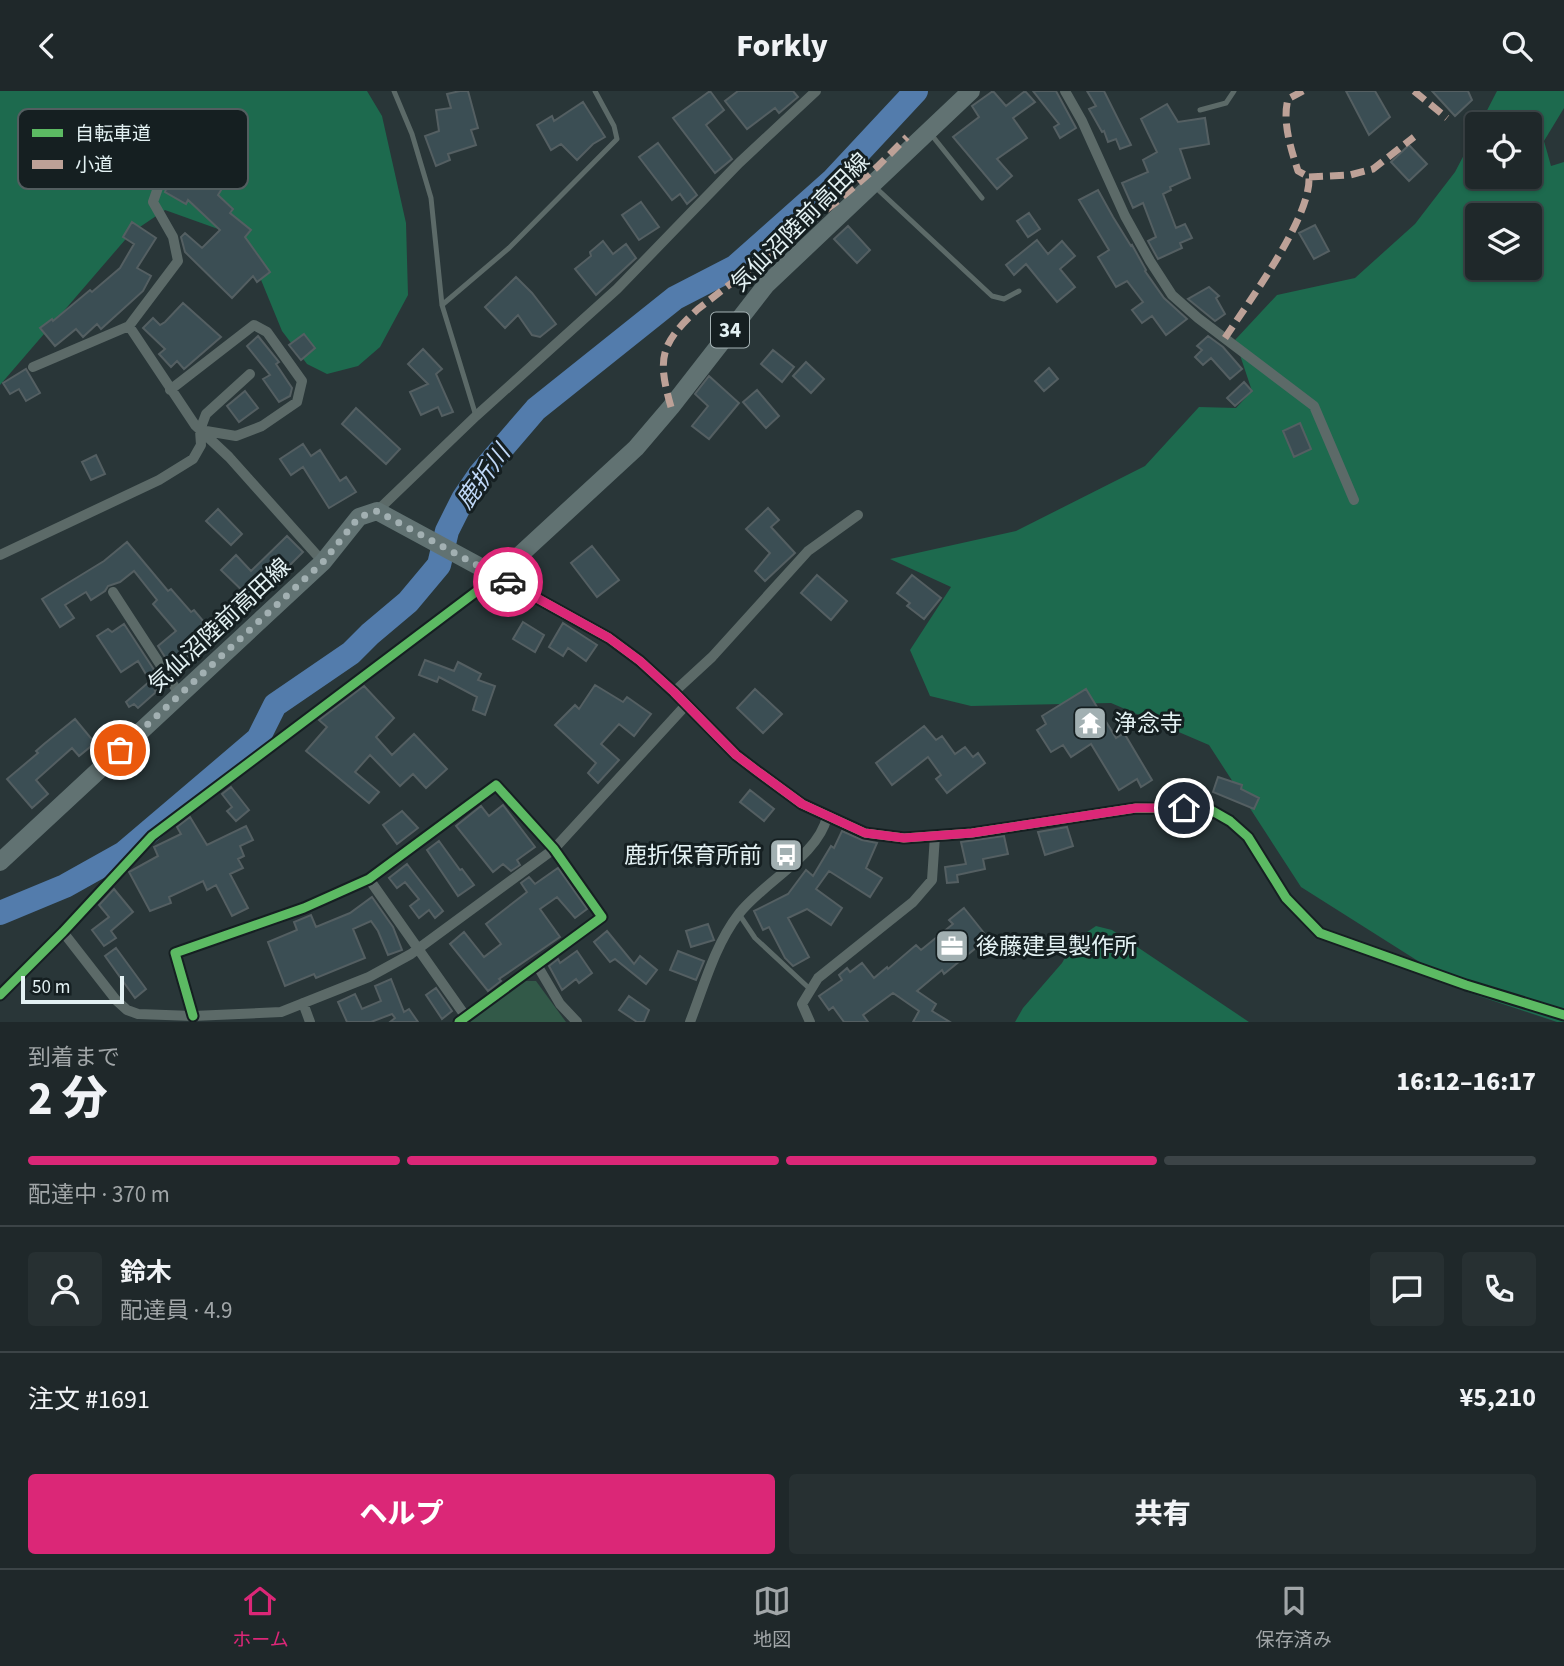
<!DOCTYPE html>
<html lang="ja">
<head>
<meta charset="utf-8">
<style>
	body { margin:0; font-family:"Source Sans 3","Noto Sans JP",sans-serif; background:#273032; color:#f1f3f6; height:100vh; display:flex; flex-direction:column; font-size:26px; white-space:nowrap }
	* { box-sizing:border-box; margin:0 }
	p { font-size:23px; color:#a1a6a8 }
	.icon { flex:none; width:38px; height:38px; fill:none; stroke:currentColor; stroke-width:2; stroke-linecap:round; stroke-linejoin:round }
	.map { position:relative; height:931px; overflow:hidden }
	.side { display:flex; flex-direction:column; background:#1f282a; flex:1 }
	.side>* { flex:none }
	.tools { position:absolute; left:1465px; top:21px; display:grid; gap:14px }
	.tools a { display:grid; place-items:center; width:77px; height:77px; border-radius:7px; background:#1f282a; box-shadow:0 2px 5px #0004,0 0 0 2px #3c4447; font-size:35px }
	.scale { position:absolute; left:21px; bottom:18px; width:103px; box-sizing:border-box; padding-left:7px; border:4px solid #e3f1f3; border-top:0; font-size:19px; line-height:24px; white-space:nowrap; color:#e3f1f3; -webkit-text-stroke:5px #151f21; paint-order:stroke }
	.pin { position:absolute; display:grid; place-items:center; width:60px; height:60px; color:#fff; margin:-30px; border:4px solid #fff; border-radius:50%; box-shadow:0 2px 7px #0007 }
	.courier { position:absolute; display:grid; place-items:center; width:70px; height:70px; margin:-35px; border:5px solid #db2777; border-radius:50%; background:#fff; color:#222; box-shadow:0 2px 9px #0007 }
	.overview em { font-style:normal; font-weight:800 }
	.overview div { display:flex; flex-direction:column-reverse }
	.overview { display:flex; align-items:center; justify-content:space-between; height:119px; padding:0 28px }
	h1 { font-size:46px; font-weight:800; line-height:52px }
	.bar { display:grid; grid-template-columns:repeat(4,1fr); gap:10px 7px; align-content:center; height:84px; padding:0 28px }
	.bar i { height:9px; border-radius:5px; background:#3c4447 }
	.bar .selected { background:#db2777 }
	.bar p { grid-column:span 4 }
	.line { display:flex; align-items:center; gap:18px; padding:0 28px; border-top:2px solid #3c4447 }
	.line div { flex:1 }
	.round { display:grid; place-items:center; flex:none; width:74px; height:74px; border-radius:7px; background:#273032 }
	.action { display:flex; gap:14px; margin-top:auto; padding:14px 28px }
	.action a { flex:1; height:80px; border-radius:7px; background:#db2777; color:#fff; font-size:28px; font-weight:800; line-height:80px; text-align:center }
	.action a+a { background:#273032; color:#f1f3f6 }
	header { display:flex; justify-content:space-between; align-items:center; height:91px; padding:0 28px; background:#1f282a; font-size:32px; font-weight:800 }
	.tab-bar { display:flex; justify-content:space-around; align-items:center; height:98px; border-top:2px solid #3c4447; background:#1f282a; font-size:19px; color:#a1a6a8 }
	.tab-bar a { display:grid; justify-items:center; gap:4px }
	.tab-bar .selected { color:#db2777 }
	.map>svg:first-child { display:block }
	.green { fill:#325948 }
	.forest { fill:#1d6a4e; fill-rule:evenodd }
	.lines { fill:none; stroke-linecap:round; stroke-linejoin:round }
	.river { stroke:#537cac; stroke-width:24 }
	.building { fill:#3b4e54; stroke:#545f62; stroke-width:2 }
	.lane { stroke:#5c6a68; stroke-width:5 }
	.street { stroke:#5c6a68; stroke-width:10 }
	.primary { stroke:#617272; stroke-width:18 }
	.quiet { stroke:#bda197; stroke-width:7; stroke-dasharray:14 7; stroke-linecap:butt }
	.cycleway-casing { stroke:#151f21; stroke-width:13 }
	.cycleway { stroke:#5cba63; stroke-width:9 }
	.done { stroke:#a2b0b2; stroke-width:7; stroke-dasharray:0 12.6 }
	.route { stroke:#db2777; stroke-width:9 }
	.labels { text-anchor:middle; stroke-width:6; stroke-linejoin:round; paint-order:stroke }
	.shield { fill:#151f21; stroke:#a5b2b4; stroke-width:2 }
	.shield-label { font-size:21px; font-weight:bold; fill:#e3f1f3 }
	.street-label { font-size:23px; fill:#e3f1f3; stroke:#151f21 }
	.poi-label { font-size:23px; fill:#e3f1f3; stroke:#151f21; text-anchor:start }
	.water-label { font-size:24px; font-style:italic; fill:#c0d8f7; stroke:#151f21 }
	.key { fill:#151f21; stroke:#535e60; stroke-width:2 }
	.key-label { font-size:19px; fill:#e3f1f3 }
</style>
</head>
<body>
<header><svg class="icon" aria-label="back" viewBox="0 0 24 24"><path d="M15 5l-7 7 7 7"/></svg>Forkly<svg class="icon" aria-label="search" viewBox="0 0 24 24"><circle cx="10" cy="10" r="6"/><path d="M15 15l6 6"/></svg></header>
<div class="map">
<svg width="1564" height="931" viewBox="0 0 1564 931">
	<rect width="100%" height="100%" fill="#293638"/>
	<path class="green" d="M526 890H536L566 931H470Z"/>
	<path class="forest" d="M0 0H367L382 25 406 132 408 204 380 256 358 275 327 283 307 273 282 240 259 184 232 143 165 119 131 142 0 294Z
		M1497 0H1564V17L1544 50 1551 75 1564 71V931H1557L1467 901 1301 796 1209 654 1111 612 971 615 930 605 910 559 951 496 890 468 1016 440 1145 375 1199 316 1236 317 1252 300 1235 249 1277 204 1355 187 1415 133 1455 81 1477 39V86H1530V33H1480ZM1477 124H1530V177H1477Z
		M1096 835 1112 839 1249 931H1015L1023 917 1062 872 1075 849Z"/>
	<g class="lines">
		<path class="river" d="M0 822 65 795 124 762 258 648 275 614 351 562 370 543 408 511 439 474 447 440 463 408 480 383 536 318 675 207 735 176 833 89 916 0"/>
	</g>
	<path class="building" d="M460 0H468L478 37 471 39 476 54 448 63 450 69 436 75 425 45 439 40 436 19 451 17 447 3Z
		M710 0 724 19 706 34 732 68 715 82 673 27Z
		M738 0H793L798 6 779 22 775 17 747 38 725 10Z
		M993 0 1006 15 1025 0 1035 11 1013 27 1027 47 997 68 1012 85 997 98 953 46 979 26 972 15Z
		M1033 0H1056L1076 37 1060 47 1054 36 1059 33Z
		M1087 0H1104L1131 54 1120 58 1116 48 1108 51 1104 40 1102 41 1089 18 1096 15Z
		M1346 0H1375L1390 26 1369 44Z
		M1432 0H1468L1472 9 1455 25Z
		M583 11 605 46 593 53 577 69 561 53 551 59 537 34 552 25 554 30Z
		M1167 13 1178 31 1205 27 1209 53 1180 58 1190 87 1170 96 1171 99 1163 103 1176 137 1185 133 1192 147 1180 152 1182 157 1158 168 1148 150 1156 146 1143 112 1133 117 1122 92 1148 81 1143 69 1157 61 1141 28Z
		M658 52 697 104 687 113 680 103 672 109 639 66Z
		M1409 54 1427 73 1409 90 1391 71Z
		M201 58 234 78 218 104 233 118 230 122 251 139 245 146 270 181 257 191 253 185 232 207 185 161 181 146 185 142 202 157 220 139 188 109 186 113 165 101 173 81 183 86Z
		M1098 99 1113 126 1131 155 1132 154 1146 179 1145 180 1164 207 1187 228 1166 244 1152 225 1142 232 1132 219 1143 211 1127 190 1116 196 1098 166 1109 159 1079 109Z
		M641 111 659 136 639 149 622 124Z
		M1029 122 1040 138 1028 146 1017 130Z
		M132 131 156 147 137 177 151 185 143 200 101 238 97 233 83 246 76 238 55 255 40 237 52 228 53 230 90 199 92 201 120 177 134 153 123 146Z
		M1315 134 1329 160 1314 168 1299 142Z
		M848 135 870 159 857 172 834 148Z
		M1037 149 1048 163 1062 150 1075 165 1060 178 1075 196 1057 211 1026 173 1014 184 1006 174Z
		M603 150 613 163 626 153 636 167 596 204 575 178 591 165 590 161Z
		M516 186 532 202 556 233 540 246 532 244 518 224 505 237 485 216Z
		M1209 196 1219 205 1216 207 1225 223 1215 230 1188 208Z
		M183 212 221 246 184 278 177 270 171 276 159 263 165 258 143 237 153 227 160 234 165 231Z
		M304 243 315 257 301 269 289 254Z
		M258 245 279 271 276 273 292 297 290 305 279 311 263 288 270 284 247 255Z
		M1208 245 1223 256 1242 278 1230 288 1211 267 1203 274 1195 266 1202 259 1197 255Z
		M423 258 442 278 436 283 453 321 442 325 438 316 421 324 410 301 428 293 408 273Z
		M773 259 794 276 782 291 761 273Z
		M806 271 824 288 811 302 793 285Z
		M1049 277 1058 288 1044 300 1035 290Z
		M26 278 40 302 26 310 19 298 10 303 3 292Z
		M709 285 739 312 709 348 692 335 708 315 695 303Z
		M1244 291 1252 300 1235 315 1227 307Z
		M757 299 779 325 766 337 743 311Z
		M245 300 258 317 239 331 227 315Z
		M356 317 400 358 386 373 342 333Z
		M1300 332 1311 358 1294 366 1283 340Z
		M303 353 311 365 320 359 340 390 346 386 356 401 329 417 303 376 291 384 280 368Z
		M96 364 105 383 91 389 82 371Z
		M768 417 779 429 771 436 795 462 765 490 755 480 770 462 746 438Z
		M218 418 242 443 231 454 206 430Z
		M287 445 303 461 269 495 266 491 250 507 221 479 236 464 251 480Z
		M127 451 168 500 171 498 191 521 194 519 214 543 187 566 191 570 175 582 158 555 176 540 153 513 157 509 134 480 120 491 108 495 105 500 91 509 86 501 65 514 74 527 60 536 42 508 104 470Z
		M592 455 619 489 597 506 571 472Z
		M817 484 847 510 831 529 801 502Z
		M912 484 941 507 924 528 907 515 910 512 897 502Z
		M523 531 544 544 535 561 513 548Z
		M563 532 597 554 586 570 568 557 563 565 549 556Z
		M124 533 164 594 155 600 156 601 138 617 134 613 129 616 126 611 150 590 138 570 121 581 97 545 108 538 112 541Z
		M425 569 454 580 458 571 481 583 478 589 495 595 485 624 473 619 477 606 439 586 437 591 419 584Z
		M595 594 623 611 627 606 651 623 634 645 619 633 601 653 619 669 598 692 588 682 596 672 555 634 575 614 579 618Z
		M364 595 394 627 376 646 392 664 414 643 447 678 426 697 413 683 400 695 370 664 355 681 379 701 369 712 306 660 327 636 319 629Z
		M755 598 782 623 763 642 737 617Z
		M1086 598 1116 647 1124 642 1152 689 1141 696 1137 688 1119 699 1091 653 1071 666 1063 654 1051 661 1037 639 1046 633 1042 625Z
		M75 628 95 652 79 665 72 657 36 689 48 703 32 717 7 688 38 662 36 660 44 653Z
		M924 635 936 649 942 645 955 663 965 656 973 666 978 662 985 672 947 702 936 688 941 684 928 666 892 694 876 672Z
		M1218 686 1242 694 1241 698 1259 707 1254 718 1213 701Z
		M231 696 249 719 236 730 227 720 232 716 222 703Z
		M750 699 774 718 764 730 740 711Z
		M503 714 535 756 517 769 520 774 511 780 503 773 493 781 456 735 481 715 489 725Z
		M402 720 418 737 397 753 383 734Z
		M190 726 207 754 246 735 253 749 240 755 244 765 238 768 243 777 230 783 248 817 232 825 216 794 207 799 203 790 169 806 171 812 150 820 129 781 158 765 154 756 181 743 177 736Z
		M1067 736 1073 755 1045 764 1038 741Z
		M842 740 862 749 877 752 866 777 882 787 870 806 829 780 816 798 842 817 831 834 807 818 788 827 809 866 793 875 785 867 769 836 763 839 754 820 788 803 806 779 813 785 831 755 834 757Z
		M1004 745 1008 763 983 768 985 778 957 784 958 791 947 792 945 776 966 773 961 751Z
		M439 750 460 779 462 778 474 794 458 805 427 759Z
		M407 773 443 820 435 827 429 819 419 827 410 815 419 808 405 791 397 797 389 787Z
		M558 777 587 818 575 827 557 806 540 818 560 846 499 888 501 890 488 900 450 853 464 841 484 866 501 853 486 833 527 801 521 792 529 786 535 793Z
		M114 798 133 821 111 840 116 847 104 855 92 839 109 826 99 814Z
		M372 806 393 836 402 859 388 864 378 840 371 830 353 838 365 867 316 887 314 883 285 895 268 851 297 839 294 831 311 824 316 836 350 822Z
		M964 817 988 847 944 883 942 879 917 900 936 913 932 920 950 931H913L919 920 893 902 863 924 868 931H844L833 916 829 919 819 905 842 889 839 884 847 877 850 881 862 872 874 887 887 876 888 878 916 854 921 859 953 833 949 829Z
		M708 833 714 849 691 856 686 840Z
		M607 840 634 873 640 865 657 879 646 893 615 868 610 871 594 851Z
		M116 857 146 898 135 907 105 865Z
		M577 860 592 882 579 892 576 888 562 899 549 875 558 868 560 872Z
		M678 860 704 870 696 889 670 879Z
		M391 888 404 921 409 918 418 931H390L395 927 392 923 371 931H347L338 911 355 903 362 918 381 910 375 895Z
		M436 897 452 920 442 928 426 904Z
		M629 905 649 919 644 931H637L619 919Z"/>
	<g class="lines">
		<path class="lane" d="M394 0 412 43 431 107 442 214 476 325
			M1200 19 1226 12 1234 0
			M930 42 982 107
			M874 95 992 205 1004 208 1019 200
			M442 214 509 157 617 48 614 35 595 0
			M739 823 755 847 811 899"/>
		<path class="street" d="M1065 0 1082 30 1125 125 1150 170 1172 204 1198 227 1314 315 1354 409
			M169 65 153 111 173 146 178 170 129 235 195 334 229 366 323 471
			M33 276 129 235
			M170 299 254 234 267 241 302 290 297 311 262 335 236 345 200 339 206 323 250 283
			M377 420 476 325 617 198 739 72 816 0
			M0 464 159 389 193 368 201 354 200 339
			M113 501 180 604
			M674 601 712 566 808 460 858 424
			M369 788 466 926
			M63 841 116 909 127 919 138 923 193 925 281 921 369 886 411 863 554 758 686 614
			M537 874 560 913 577 931
			M0 904 63 841 152 745 497 485 609 547 640 570 674 601 736 664 757 680 802 713 865 742 904 747 972 742 1136 717 1209 718 1230 730 1248 746 1286 807 1320 842 1466 894 1564 924
			M303 912 310 931
			M193 925 175 862 304 817 369 788 496 694 554 758 602 826 459 931
			M690 931C704 895 715 854 738 824 763 791 818 765 827 726
			M810 931 802 913 818 887 913 811 932 789 935 745"/>
		<path class="primary" d="M0 771 323 471 359 426 377 420 497 485 636 357 671 316 766 194 971 0"/>
		<path class="quiet" d="M1414 0 1447 27
			M1309 86 1350 84 1373 78 1414 46
			M1225 247C1249 210 1311 127 1309 86L1298 80C1291 58 1282 31 1288 8L1303 0
			M671 316C657 267 660 253 698 218L835 112 877 76 907 46"/>
		<g class="cycleway-casing">
			<path id="cycleway" d="M0 904 63 841 152 745 497 485 609 547 640 570 674 601 736 664 757 680 802 713 865 742 904 747 972 742 1136 717 1209 718 1230 730 1248 746 1286 807 1320 842 1466 894 1564 924
				M193 925 175 862 304 817 369 788 496 694 554 758 602 826 459 931"/>
		</g>
		<use href="#cycleway" class="cycleway"/>
	</g>
	<g class="lines">
		<path class="done" d="M120 659 323 471 359 426 377 420 508 491"/>
		<path class="route" d="M508 491 609 547 640 570 674 601 736 664 757 680 802 713 865 742 904 747 972 742 1136 717H1184"/>
	</g>
	<defs>
		<g id="temple-square" transform="scale(1.75)"><rect x="-9" y="-9" width="18" height="18" rx="4" fill="#a2b0b2" stroke="#151f21"/><path d="M0-6L5-2H3V0L6.5 2.5H4V6H1.5V3h-3V6H-4V2.5H-6.5L-3 0V-2H-5Z" fill="#fff"/></g>
		<g id="bus-square" transform="scale(1.75)"><rect x="-9" y="-9" width="18" height="18" rx="4" fill="#a2b0b2" stroke="#151f21"/><path d="M-5-6H5V4H4V6H2V4H-2V6H-4V4H-5ZM-3.5-4V0h7V-4ZM-3.5 1.2v1.5H-2V1.2ZM2 1.2v1.5H3.5V1.2Z" fill="#fff"/></g>
		<g id="office-square" transform="scale(1.75)"><rect x="-9" y="-9" width="18" height="18" rx="4" fill="#a2b0b2" stroke="#151f21"/><path d="M-6-3h4V-5.5h4V-3h4V5H-6ZM-1-4.5V-3h2v-1.5ZM-6 0V1H6V0Z" fill="#fff"/></g>
	</defs>
	<g fill-rule="evenodd">
		<use href="#temple-square" x="1090" y="632"/>
		<use href="#bus-square" x="786" y="764"/>
		<use href="#office-square" x="952" y="855"/>
	</g>
	<g class="labels">
		<rect class="shield" x="711" y="221.5" width="38" height="35" rx="5"/>
		<g class="shield-label">
			<text x="730" y="246">34</text>
		</g>
		<g class="street-label">
			<text transform="translate(800 131) rotate(-45)" y="8">気仙沼陸前高田線</text>
			<text transform="translate(219 534) rotate(-43)" y="8">気仙沼陸前高田線</text>
		</g>
		<g class="poi-label">
			<text x="1114" y="640">浄念寺</text>
			<text x="762" y="772" text-anchor="end">鹿折保育所前</text>
			<text x="976" y="863">後藤建具製作所</text>
		</g>
		<g class="water-label">
			<text transform="translate(483 386) rotate(-54)" y="8">鹿折川</text>
		</g>
	</g>
	<rect x="18" y="18" width="230" height="80" rx="10" class="key"/>
	<rect x="32" y="38" width="31" height="8" fill="#5cba63"/>
	<rect x="32" y="69" width="31" height="9" fill="#bda197"/>
	<g class="key-label">
		<text x="75" y="49">自転車道</text>
		<text x="75" y="80">小道</text>
	</g>
</svg>
<div class="tools">
<a><svg class="icon" aria-label="locate" viewBox="0 0 24 24"><circle cx="12" cy="12" r="6"/><path d="M12 2v4M12 18v4M2 12h4M18 12h4"/></svg></a>
<a><svg class="icon" aria-label="layers" viewBox="0 0 24 24"><path d="M12 4l9 5-9 5-9-5zM3 14l9 5 9-5"/></svg></a>
</div>
<div class="scale">50 m</div>
<div class="pin" style="left:120px;top:659px;background:#ea580c"><svg class="icon" aria-label="bag" viewBox="0 0 24 24"><path d="M5 8h14l-1 12H6zM9 8a3 3 0 0 1 6 0"/></svg></div>
<div class="pin" style="left:1184px;top:717px;background:#1f2937"><svg class="icon" aria-label="home" viewBox="0 0 24 24"><path d="M3 11l9-7 9 7M6 9v11h12V9"/></svg></div>
<div class="courier" style="left:508px;top:491px"><svg class="icon" aria-label="car" viewBox="0 0 24 24"><path d="M5 17H2v-5l4-1 3-4h7l3 4 3 1v5h-3M9 17h6M6 11h13"/><circle cx="7" cy="17" r="2"/><circle cx="17" cy="17" r="2"/></svg></div>
</div>
<section class="side">
<div class="overview"><div><h1>2 分</h1><p>到着まで</p></div><em>16:12–16:17</em></div>
<div class="bar"><i class="selected"></i><i class="selected"></i><i class="selected"></i><i></i><p>配達中 · 370 m</p></div>
<div class="line" style="height:126px"><a class="round"><svg class="icon" aria-label="person" viewBox="0 0 24 24"><circle cx="12" cy="8" r="4"/><path d="M4 21q1-7 8-7t8 7"/></svg></a><div><b>鈴木</b><p>配達員 · 4.9</p></div><a class="round"><svg class="icon" aria-label="chat" viewBox="0 0 24 24"><path d="M4 5h16v11H9l-5 4z"/></svg></a><a class="round"><svg class="icon" aria-label="phone" viewBox="0 0 24 24"><path d="M5 4h4l2 5-3 2q2 4 5 5l2-3 5 2v4C11 20 4 13 5 4z"/></svg></a></div>
<div class="line" style="height:91px"><div>注文 #1691</div><b>¥5,210</b></div>
<div class="action"><a>ヘルプ</a><a>共有</a></div>
</section>
<nav class="tab-bar">
<a class="selected"><svg class="icon" aria-label="home" viewBox="0 0 24 24"><path d="M3 11l9-7 9 7M6 9v11h12V9"/></svg>ホーム</a>
<a><svg class="icon" aria-label="map" viewBox="0 0 24 24"><path d="M3 6l6-2 6 2 6-2v14l-6 2-6-2-6 2zM9 4v14M15 6v14"/></svg>地図</a>
<a><svg class="icon" aria-label="saved" viewBox="0 0 24 24"><path d="M7 4h10v16l-5-4-5 4z"/></svg>保存済み</a>
</nav>
</body>
</html>
